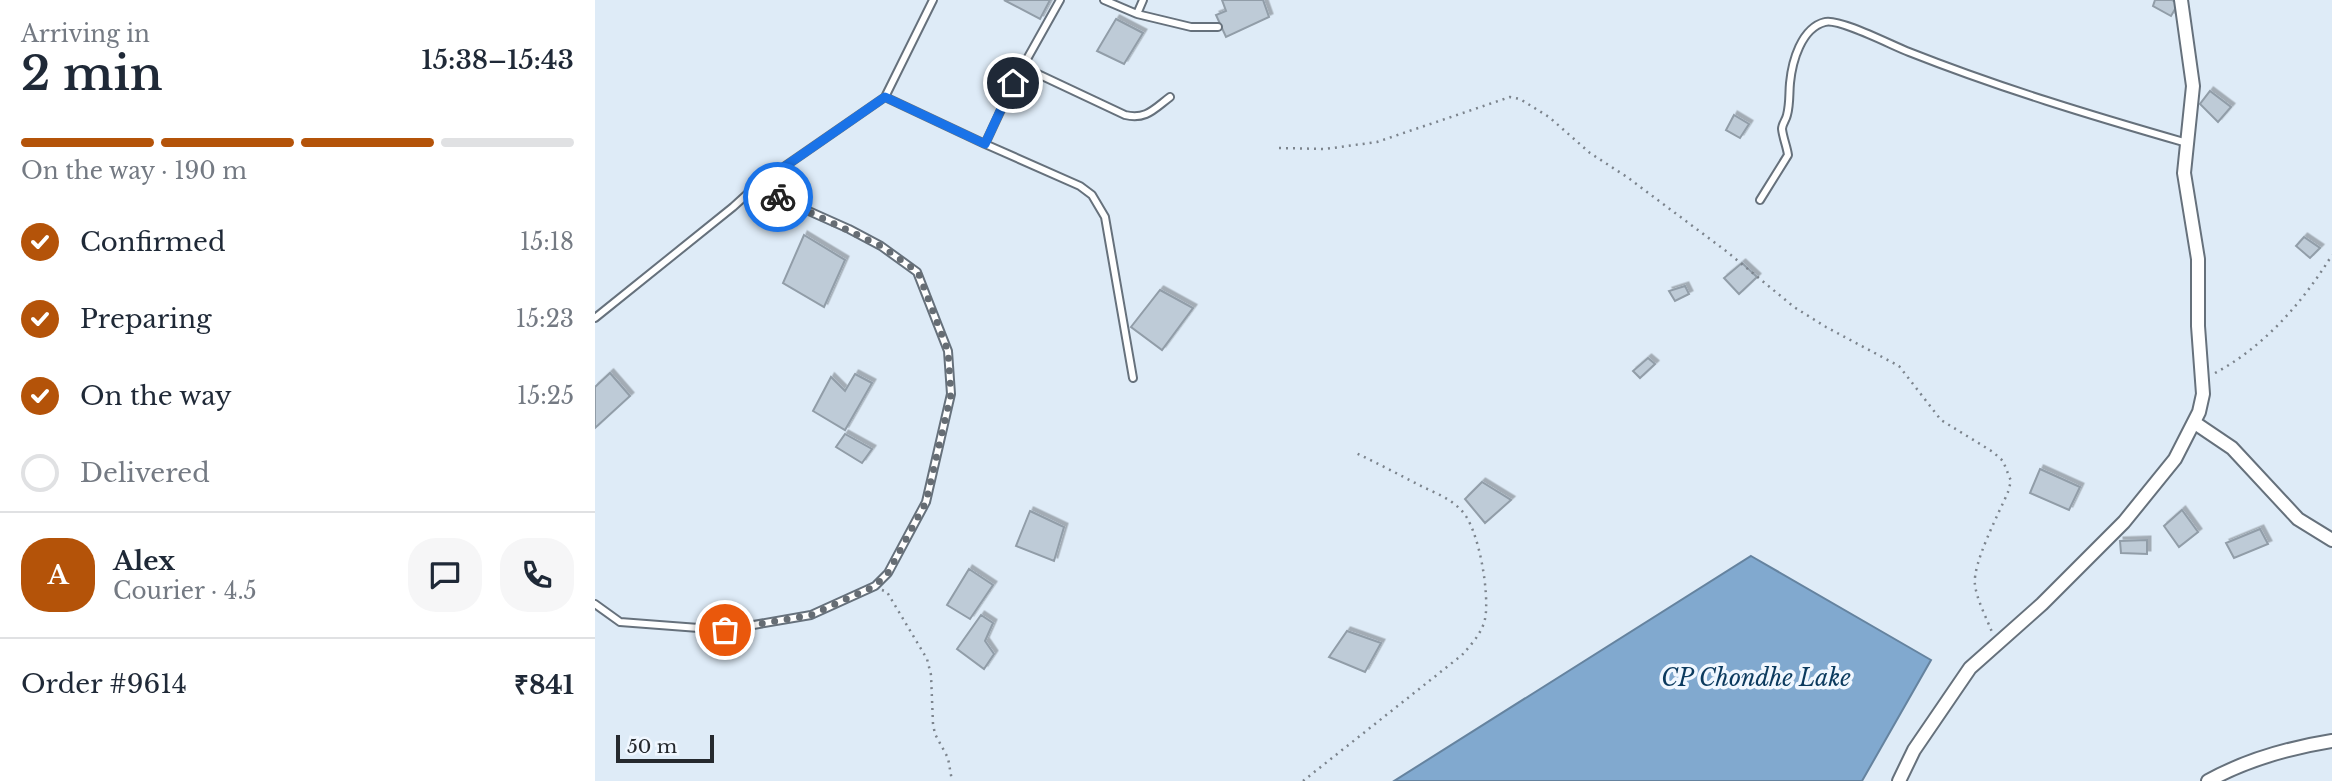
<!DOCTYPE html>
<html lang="en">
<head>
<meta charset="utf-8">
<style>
	body { margin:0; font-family:"Libre Baskerville",serif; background:#f6f6f7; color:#1f2937; height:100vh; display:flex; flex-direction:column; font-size:26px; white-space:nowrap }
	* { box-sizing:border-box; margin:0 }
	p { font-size:23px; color:#747a83 }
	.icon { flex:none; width:38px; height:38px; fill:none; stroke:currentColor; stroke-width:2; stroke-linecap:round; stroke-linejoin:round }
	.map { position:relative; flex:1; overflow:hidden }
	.details { display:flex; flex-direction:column; background:#fff; width:595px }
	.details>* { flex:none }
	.scale { position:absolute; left:21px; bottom:18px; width:98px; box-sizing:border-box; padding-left:7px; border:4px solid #25292e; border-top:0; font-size:19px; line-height:24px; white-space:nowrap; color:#25292e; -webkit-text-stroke:5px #f0f7ff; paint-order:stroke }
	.pin { position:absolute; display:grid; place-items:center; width:60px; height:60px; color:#fff; margin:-30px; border:4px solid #fff; border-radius:50%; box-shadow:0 2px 7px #0007 }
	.courier { position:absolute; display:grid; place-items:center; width:70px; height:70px; margin:-35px; border:5px solid #1a73e8; border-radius:50%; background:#fff; color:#222; box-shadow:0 2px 9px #0007 }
	.summary em { font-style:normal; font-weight:600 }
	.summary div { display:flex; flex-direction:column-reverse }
	.summary { display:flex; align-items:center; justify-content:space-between; height:119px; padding:0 21px }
	h1 { font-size:46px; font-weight:600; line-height:52px }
	.bar { display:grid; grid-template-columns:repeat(4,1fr); gap:10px 7px; align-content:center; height:84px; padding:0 21px }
	.bar i { height:9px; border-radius:5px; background:#e0e1e3 }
	.bar .selected { background:#b45309 }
	.bar p { grid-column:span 4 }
	.line { display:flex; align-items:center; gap:18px; padding:0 21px; border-top:2px solid #e0e1e3 }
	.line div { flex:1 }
	.round { display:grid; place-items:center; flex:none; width:74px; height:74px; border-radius:28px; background:#f6f6f7 }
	ol { padding:0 21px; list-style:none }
	li { display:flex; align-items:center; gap:21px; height:77px }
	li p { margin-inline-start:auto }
	li .icon { padding:7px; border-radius:50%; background:#b45309; color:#fff; stroke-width:4 }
	li:last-child { color:#747a83 }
	li i { width:38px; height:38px; border:4px solid #e0e1e3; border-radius:50% }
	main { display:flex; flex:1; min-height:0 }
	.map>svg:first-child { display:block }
	.water { fill:#81a9cf; stroke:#65839f; stroke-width:2 }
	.building { fill:#becbd7; stroke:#919da8; stroke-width:2; filter:url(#shadow) }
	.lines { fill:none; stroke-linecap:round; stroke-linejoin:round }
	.lane-casing { stroke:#66717c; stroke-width:10 }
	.street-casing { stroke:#66717c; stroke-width:16 }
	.path { stroke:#7c848d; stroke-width:2.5; stroke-dasharray:2 5; stroke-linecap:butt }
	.lane { stroke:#fff; stroke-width:6 }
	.street { stroke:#fff; stroke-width:12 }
	.done { stroke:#666d74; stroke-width:7; stroke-dasharray:0 12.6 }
	.route { stroke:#1a73e8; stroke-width:9 }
	.labels { text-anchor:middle; stroke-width:7; stroke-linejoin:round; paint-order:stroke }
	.water-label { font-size:23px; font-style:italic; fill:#0b3a5e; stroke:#f0f7ff }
</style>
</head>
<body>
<main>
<section class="details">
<div class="summary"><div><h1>2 min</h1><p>Arriving in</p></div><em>15:38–15:43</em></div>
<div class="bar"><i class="selected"></i><i class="selected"></i><i class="selected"></i><i></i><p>On the way · 190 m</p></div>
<ol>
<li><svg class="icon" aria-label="check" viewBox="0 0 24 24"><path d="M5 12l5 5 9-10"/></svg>Confirmed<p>15:18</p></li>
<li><svg class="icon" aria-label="check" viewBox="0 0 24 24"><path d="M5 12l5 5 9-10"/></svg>Preparing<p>15:23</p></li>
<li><svg class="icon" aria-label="check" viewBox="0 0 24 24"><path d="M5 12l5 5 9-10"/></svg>On the way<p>15:25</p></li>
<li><i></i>Delivered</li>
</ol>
<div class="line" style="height:126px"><b class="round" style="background:#b45309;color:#fff">A</b><div><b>Alex</b><p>Courier · 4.5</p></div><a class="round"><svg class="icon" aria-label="chat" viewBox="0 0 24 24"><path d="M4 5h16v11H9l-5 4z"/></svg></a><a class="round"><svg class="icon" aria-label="phone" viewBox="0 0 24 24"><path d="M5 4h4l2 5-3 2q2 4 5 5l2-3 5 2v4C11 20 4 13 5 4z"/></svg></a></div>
<div class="line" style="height:91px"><div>Order #9614</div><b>₹841</b></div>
</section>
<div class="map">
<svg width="1737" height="781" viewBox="0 0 1737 781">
	<defs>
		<filter id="shadow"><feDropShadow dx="3.5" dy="-3.5" stdDeviation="0" flood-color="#0004"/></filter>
	</defs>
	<rect width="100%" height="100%" fill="#deebf7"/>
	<path class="water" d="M1156 556 1336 660 1267 781H799Z"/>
	<path class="building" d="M409 0H455L445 19Z
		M627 0H668L674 17 631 37 621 15 631 11Z
		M1560 0H1577L1583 4 1576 16 1558 6Z
		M521 19 548 33 529 64 502 51Z
		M1615 91 1636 107 1623 122 1605 104Z
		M1139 115 1154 124 1145 138 1131 130Z
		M209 235 250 260 229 307 188 283Z
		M1709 237 1725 248 1715 258 1701 246Z
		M1147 263 1162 277 1144 294 1129 278Z
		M1090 286 1094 294 1080 301 1074 291Z
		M565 290 598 308 567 350 536 327Z
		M1053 358 1060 364 1045 378 1038 371Z
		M15 373 35 396 0 428V387Z
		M260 374 277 383 250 430 218 411 236 377 250 391Z
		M250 434 277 449 267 463 241 447Z
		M1445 469 1485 487 1474 510 1435 493Z
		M887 482 916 500 890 523 870 499Z
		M1587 510 1603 532 1584 547 1569 526Z
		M435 511 469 527 459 561 421 546Z
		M1665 529 1673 544 1639 558 1631 543Z
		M1552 540V554L1526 553 1525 541Z
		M374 569 398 585 375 619 352 605Z
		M386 615 398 623 390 641 399 654 389 669 362 649Z
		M752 631 786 643 770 672 734 657Z"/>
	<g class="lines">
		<g class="lane-casing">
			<path id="lane" d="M509 0 542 14 548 0
				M542 14 596 27H623
				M428 67 530 115C551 120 559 109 575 97
				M290 97 390 144 418 84 465 0
				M390 144 485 186 497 195 510 217 538 378
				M1165 200 1193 155C1192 147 1188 138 1187 129 1187 124 1191 120 1192 115 1195 104 1194 93 1195 83 1197 62 1206 28 1230 22 1244 18 1298 46 1314 52 1405 88 1498 116 1592 143
				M0 318 138 207 160 187 290 97 338 0
				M0 604 25 622 130 630 216 615 280 586 293 573 331 502 356 394 353 351 322 272 286 246 254 229 160 187"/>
		</g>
		<g class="street-casing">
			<path id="street" d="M1600 423 1637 448 1703 519 1737 540
				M1304 781 1319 750 1375 668 1447 604 1529 522 1580 459 1604 412 1608 394 1603 326V259L1589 173 1598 86 1586 0
				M1613 781C1653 759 1693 748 1737 741"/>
		</g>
		<path class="path" d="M684 148 730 149 782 142 915 97 925 99 954 117 995 153 1032 177 1131 251 1199 307 1231 327 1304 366 1346 420 1398 452 1408 461 1416 481 1413 492C1404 513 1377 564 1380 585 1382 600 1391 617 1397 632
			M1620 373C1669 347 1708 302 1737 255
			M287 590 292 592 332 659 336 675 338 724 340 734 353 758 357 781
			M708 781 867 655C876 645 887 633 890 619 895 595 884 527 866 510 855 498 838 492 824 485 803 474 782 463 761 453"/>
		<use href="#lane" class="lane"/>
		<use href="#street" class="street"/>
	</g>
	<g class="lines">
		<path class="done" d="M130 630 216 615 280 586 293 573 331 502 356 394 353 351 323 272 286 246 183 197"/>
		<path class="route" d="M183 197 160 187 290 97 390 144 418 83"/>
	</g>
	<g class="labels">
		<g class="water-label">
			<text x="1161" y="686">CP Chondhe Lake</text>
		</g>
	</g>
</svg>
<div class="scale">50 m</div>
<div class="pin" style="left:130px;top:630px;background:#ea580c"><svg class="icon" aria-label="bag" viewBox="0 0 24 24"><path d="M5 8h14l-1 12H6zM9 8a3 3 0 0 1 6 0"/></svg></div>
<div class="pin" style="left:418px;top:83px;background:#1f2937"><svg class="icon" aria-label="home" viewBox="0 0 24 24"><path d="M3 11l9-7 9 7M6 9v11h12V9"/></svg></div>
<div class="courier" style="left:183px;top:197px"><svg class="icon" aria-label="bike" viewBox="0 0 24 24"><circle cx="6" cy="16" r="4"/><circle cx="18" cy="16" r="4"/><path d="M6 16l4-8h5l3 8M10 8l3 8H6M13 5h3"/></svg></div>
</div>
</main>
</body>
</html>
